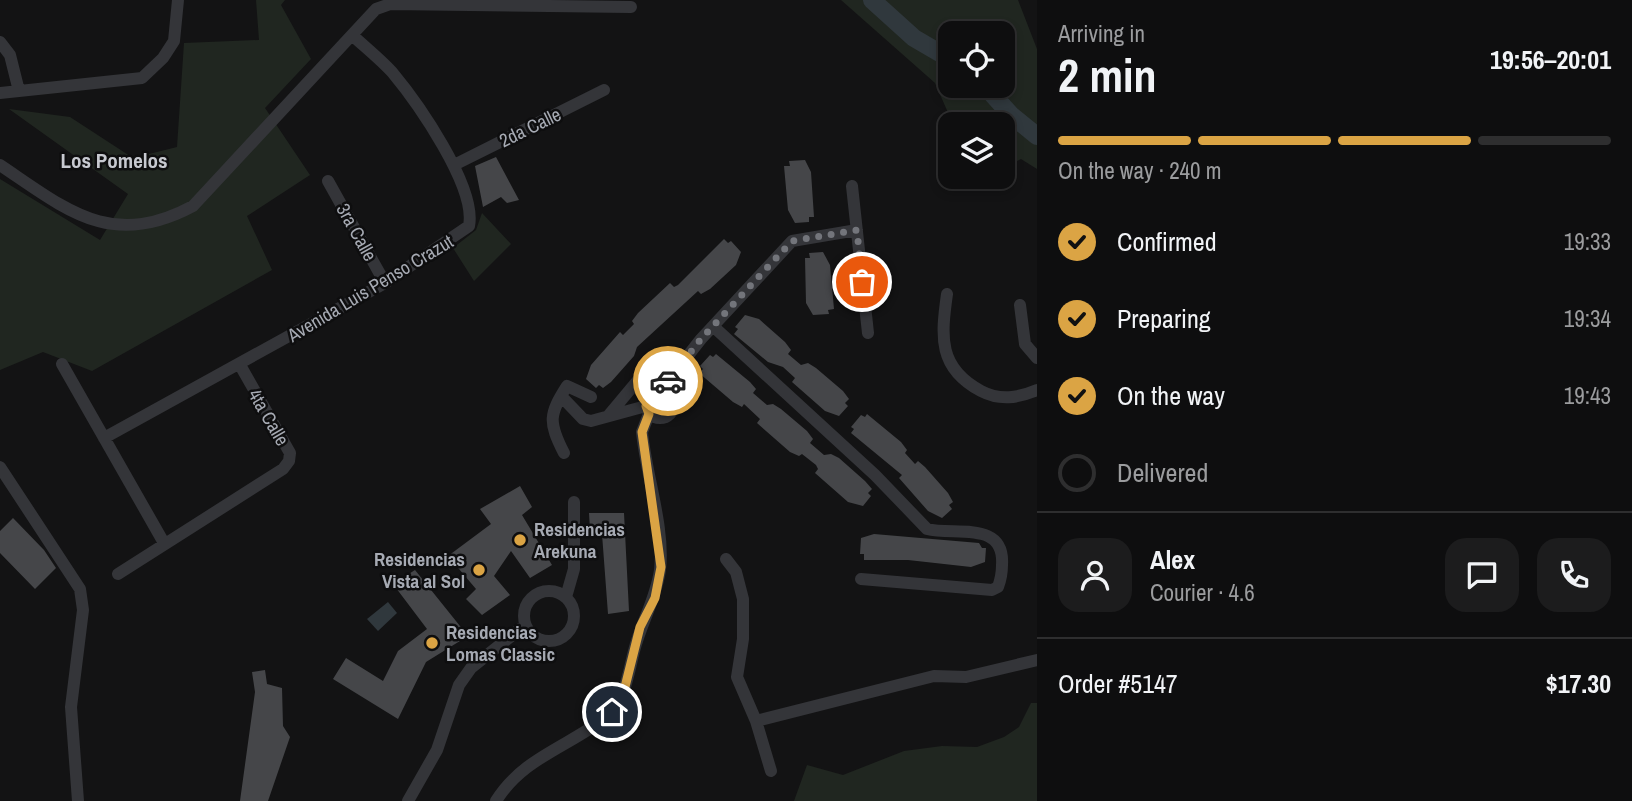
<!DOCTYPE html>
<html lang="en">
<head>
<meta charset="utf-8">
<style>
	body { margin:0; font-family:"Archivo Narrow",sans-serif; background:#1c1c1d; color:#f1f3f6; height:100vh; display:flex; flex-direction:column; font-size:26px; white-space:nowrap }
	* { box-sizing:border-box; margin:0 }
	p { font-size:23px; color:#9b9c9e }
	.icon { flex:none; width:38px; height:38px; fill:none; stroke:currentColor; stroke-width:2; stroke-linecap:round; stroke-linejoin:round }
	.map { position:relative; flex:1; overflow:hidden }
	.drawer { display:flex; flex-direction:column; background:#0e0e0f; width:595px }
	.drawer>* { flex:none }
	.tools { position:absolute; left:938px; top:21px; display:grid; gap:14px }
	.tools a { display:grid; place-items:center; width:77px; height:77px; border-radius:14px; background:#0e0e0f; box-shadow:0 4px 10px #0003,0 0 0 2px #2e2e2f; font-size:35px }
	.pin { position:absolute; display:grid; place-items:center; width:60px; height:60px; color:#fff; margin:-30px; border:4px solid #fff; border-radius:50%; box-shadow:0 2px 7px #0007 }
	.courier { position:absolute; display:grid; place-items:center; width:70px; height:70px; margin:-35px; border:5px solid #dba444; border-radius:50%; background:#fff; color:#222; box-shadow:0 2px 9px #0007 }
	.head em { font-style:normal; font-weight:700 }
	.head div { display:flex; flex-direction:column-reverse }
	.head { display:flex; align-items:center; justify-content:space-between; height:119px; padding:0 21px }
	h1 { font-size:46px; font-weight:700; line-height:52px }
	.bar { display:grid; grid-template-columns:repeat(4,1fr); gap:10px 7px; align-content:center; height:84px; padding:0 21px }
	.bar i { height:9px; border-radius:5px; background:#2e2e2f }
	.bar .active { background:#dba444 }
	.bar p { grid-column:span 4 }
	.line { display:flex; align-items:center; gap:18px; padding:0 21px; border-top:2px solid #2e2e2f }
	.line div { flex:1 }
	.round { display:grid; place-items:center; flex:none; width:74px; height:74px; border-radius:21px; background:#1c1c1d }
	ol { padding:0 21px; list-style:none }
	li { display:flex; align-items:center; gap:21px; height:77px }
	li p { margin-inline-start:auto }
	li .icon { padding:7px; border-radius:50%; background:#dba444; color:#111; stroke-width:4 }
	li:last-child { color:#9b9c9e }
	li i { width:38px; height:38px; border:4px solid #2e2e2f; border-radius:50% }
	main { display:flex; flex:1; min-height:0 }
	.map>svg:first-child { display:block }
	.green { fill:#202620; fill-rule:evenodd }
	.water { fill:#30383d }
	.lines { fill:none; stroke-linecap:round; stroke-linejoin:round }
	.river { stroke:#30383d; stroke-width:18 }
	.building { fill:#454649 }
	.minor { stroke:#343539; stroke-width:12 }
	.done { stroke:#73757b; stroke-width:7; stroke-dasharray:0 12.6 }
	.route { stroke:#dba444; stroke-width:9 }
	.poi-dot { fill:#dba444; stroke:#0e0e0f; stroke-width:2.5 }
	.labels { text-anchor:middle; stroke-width:5; stroke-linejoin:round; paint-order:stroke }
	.street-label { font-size:19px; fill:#a6aab3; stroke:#0e0e0f }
	.poi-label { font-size:19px; font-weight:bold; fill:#a6aab3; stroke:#0e0e0f; text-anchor:start }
	.neighbourhood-label { font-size:21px; font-weight:bold; fill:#c7c9d0; stroke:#0e0e0f }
</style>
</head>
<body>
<main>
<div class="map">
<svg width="1037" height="801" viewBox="0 0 1037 801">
	<rect width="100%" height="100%" fill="#131314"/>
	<path class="green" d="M256 0H285L281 5 311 59 265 108 310 175 247 216 272 270 92 371 43 352 0 370V179L100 240 128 194 9 109 70 117 133 158 177 147 184 43 259 40Z
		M841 0H1018L1037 49V169L1021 159 1003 168V124H953L935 83ZM950 33H1003V86H950Z
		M482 213 511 244 474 281 453 248 476 230Z
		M1031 703H1037V801H794L807 765 843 775 904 751 942 746 977 747 1004 737 1019 727Z"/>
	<path class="water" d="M388 602 397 613 378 631 367 619Z"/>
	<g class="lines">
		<path class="river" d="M872 0 914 38 950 59
			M985 86 1011 115 1037 136"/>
	</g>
	<path class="building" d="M496 157 519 200 507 203 501 197 483 207 475 166Z
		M805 160 811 172 814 217H809V222L795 223 788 210 784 166H790L789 161Z
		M724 239 728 243 731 241 741 252 736 265 710 289 701 294 698 291 637 347 634 356 611 382 603 388 599 385 596 388 586 379 591 365 620 332 623 335 634 324 632 321 638 313 670 283 674 287 678 285Z
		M823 252 830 265 834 309 828 310 829 314 813 315 806 303 805 258H810L809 253Z
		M745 315 759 319 785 342 791 350 788 354 801 365 808 363 816 368 843 391 849 399 845 403 848 406 839 416 825 411 792 382 795 378 783 367 768 362 734 334 738 329 735 327Z
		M716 354 750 382 756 389 753 393 767 405 773 404 781 409 807 431 813 439 810 443 824 455 831 454 839 458 865 481 872 489 868 493 871 496 863 506 848 502 815 473 818 469 816 465 802 454 799 456 790 452 757 423 760 419 744 404 742 407 733 402 699 373 703 369 700 366 710 355 713 357Z
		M867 414 901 442 907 450 905 453 915 464 918 461 925 467 948 493 953 502 949 505 952 509 942 518 928 511 899 478 902 475 851 433 854 429 851 427 861 415 865 417Z
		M520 486 532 507 522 515 552 565 530 578 511 551 494 576 510 595 482 615 466 599 476 589 448 556 491 524 480 509Z
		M589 513H624L629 611 608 614 602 534 590 530Z
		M13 518 44 550 56 568 35 589 0 553V531Z
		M874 534 979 543 982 548H986L985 562 971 567 908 560H864V554H860L861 538Z
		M415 570 468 636 426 662 398 719 333 679 346 658 383 681 398 651 427 629 393 584Z
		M265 670 267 684 282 688 283 726 290 737 268 801H240L255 692 252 672Z"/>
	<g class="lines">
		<path class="minor" d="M0 42 10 55 19 91
			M0 93 142 78 163 58 174 41 178 0
			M456 164 604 90
			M0 165C67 210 111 250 193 206L376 9 390 4 631 7
			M328 181 385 283
			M852 186 868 333
			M947 294C941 337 938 368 981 391 1000 401 1018 398 1037 390
			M1020 305 1025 344 1037 358
			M715 328 875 475 927 529C955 536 1005 520 1002 565 1002 573 1001 579 998 587L992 590 861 579
			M62 364 164 543
			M661 390 701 339 792 241 857 230
			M646 404a14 14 0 1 1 28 0a14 14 0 1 1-28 0Z
			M561 396 583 419 591 421 646 406
			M608 416 654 361
			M104 438 385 283 469 226C477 187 417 102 392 72 380 59 365 47 352 35
			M564 453C548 422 549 414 567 386L591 397
			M0 467 80 589 83 610 71 707 78 801
			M726 559 736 572 743 599V639L737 677 756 721 771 771
			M118 574 283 469 289 461 290 453 240 365
			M524 616a25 25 0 1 1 50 0a25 25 0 1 1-50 0Z
			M566 597 574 569V502
			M756 721 934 676 966 677 1037 660
			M408 801 437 750 459 685 471 668 525 625
			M496 801C523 757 571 746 609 715 625 701 629 670 634 651 641 623 656 599 660 570 665 528 646 475 642 432L649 414"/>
	</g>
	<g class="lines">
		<path class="done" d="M668 381 701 339 792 241 857 230 862 282"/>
		<path class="route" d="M612 712 625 687 640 627 655 598 661 567 642 432 649 414 646 406 648 397 661 390 668 381"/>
	</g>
	<g class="poi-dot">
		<circle cx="520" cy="540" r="7"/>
		<circle cx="479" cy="570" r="7"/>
		<circle cx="432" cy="643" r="7"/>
	</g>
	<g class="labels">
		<g class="street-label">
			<text transform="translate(530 127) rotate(-26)" y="7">2da Calle</text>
			<text transform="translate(357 232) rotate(61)" y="7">3ra Calle</text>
			<text transform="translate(370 288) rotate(-31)" y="7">Avenida Luis Penso Crazut</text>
			<text transform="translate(269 417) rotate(60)" y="7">4ta Calle</text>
		</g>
		<g class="poi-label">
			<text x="534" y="536">Residencias<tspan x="534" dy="22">Arekuna</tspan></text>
			<text x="465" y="566" text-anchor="end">Residencias<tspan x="465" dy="22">Vista al Sol</tspan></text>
			<text x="446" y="639">Residencias<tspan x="446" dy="22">Lomas Classic</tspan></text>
		</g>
		<g class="neighbourhood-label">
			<text x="114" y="168">Los Pomelos</text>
		</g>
	</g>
</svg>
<div class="tools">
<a><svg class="icon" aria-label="locate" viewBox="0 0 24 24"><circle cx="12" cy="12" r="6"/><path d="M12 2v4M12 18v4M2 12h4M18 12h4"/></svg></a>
<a><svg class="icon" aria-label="layers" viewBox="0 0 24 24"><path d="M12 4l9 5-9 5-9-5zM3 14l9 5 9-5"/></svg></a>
</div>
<div class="pin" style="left:862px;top:282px;background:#ea580c"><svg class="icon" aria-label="bag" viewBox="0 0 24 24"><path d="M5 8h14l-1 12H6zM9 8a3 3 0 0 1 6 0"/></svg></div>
<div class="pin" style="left:612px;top:712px;background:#1f2937"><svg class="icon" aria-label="home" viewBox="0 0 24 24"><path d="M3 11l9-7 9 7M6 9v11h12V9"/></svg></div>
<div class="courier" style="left:668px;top:381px"><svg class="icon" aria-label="car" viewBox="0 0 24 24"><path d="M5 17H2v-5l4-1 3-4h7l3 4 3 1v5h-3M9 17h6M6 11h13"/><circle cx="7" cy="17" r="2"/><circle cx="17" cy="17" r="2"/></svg></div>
</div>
<section class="drawer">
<div class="head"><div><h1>2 min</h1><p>Arriving in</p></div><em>19:56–20:01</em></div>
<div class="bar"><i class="active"></i><i class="active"></i><i class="active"></i><i></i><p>On the way · 240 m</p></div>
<ol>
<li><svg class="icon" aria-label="check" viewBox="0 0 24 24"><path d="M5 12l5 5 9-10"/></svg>Confirmed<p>19:33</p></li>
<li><svg class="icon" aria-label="check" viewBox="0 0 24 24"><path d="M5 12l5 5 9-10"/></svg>Preparing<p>19:34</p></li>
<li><svg class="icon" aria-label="check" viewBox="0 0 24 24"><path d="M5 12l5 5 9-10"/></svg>On the way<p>19:43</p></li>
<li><i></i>Delivered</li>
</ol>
<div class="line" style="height:126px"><a class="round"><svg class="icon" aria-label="person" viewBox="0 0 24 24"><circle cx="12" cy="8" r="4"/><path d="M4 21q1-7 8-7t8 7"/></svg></a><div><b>Alex</b><p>Courier · 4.6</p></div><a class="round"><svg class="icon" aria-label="chat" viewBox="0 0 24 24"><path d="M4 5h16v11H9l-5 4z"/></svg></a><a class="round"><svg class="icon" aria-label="phone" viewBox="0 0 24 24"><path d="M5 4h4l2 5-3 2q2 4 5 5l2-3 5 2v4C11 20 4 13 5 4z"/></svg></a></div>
<div class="line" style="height:91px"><div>Order #5147</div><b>$17.30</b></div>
</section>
</main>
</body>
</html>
